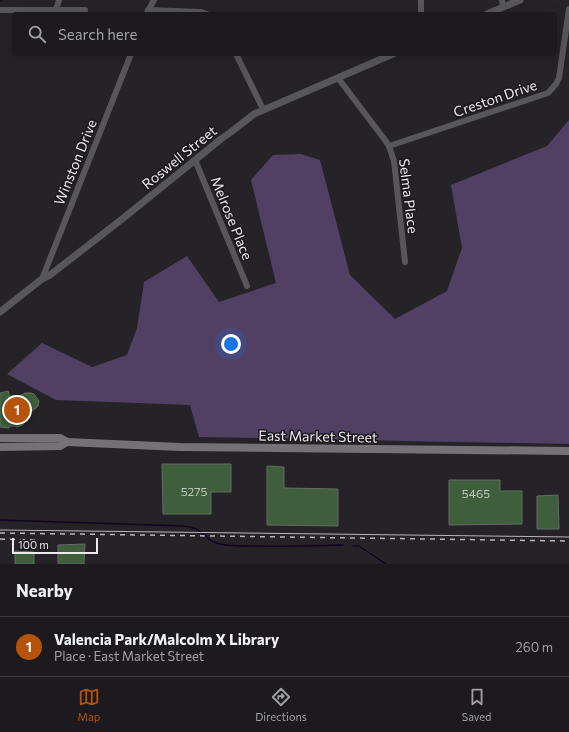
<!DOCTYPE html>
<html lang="en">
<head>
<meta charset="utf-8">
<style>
  :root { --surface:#1c1a1e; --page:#29272b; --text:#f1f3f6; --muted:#a0a1a4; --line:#3a383c; --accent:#b45309 }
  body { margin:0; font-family:Commissioner,sans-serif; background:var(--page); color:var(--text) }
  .scale { position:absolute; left:12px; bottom:10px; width:86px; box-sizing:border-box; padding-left:4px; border:2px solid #eceaed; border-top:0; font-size:11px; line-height:14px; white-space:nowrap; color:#eceaed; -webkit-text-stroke:3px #1b191e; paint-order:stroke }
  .you { position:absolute; left:231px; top:344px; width:14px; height:14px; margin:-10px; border:3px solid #fff; border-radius:50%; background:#1a73e8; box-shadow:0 0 0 6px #1a73e833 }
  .badge { display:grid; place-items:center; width:26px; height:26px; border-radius:50%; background:var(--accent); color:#fff; font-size:13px; font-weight:700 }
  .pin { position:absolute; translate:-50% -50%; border:2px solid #fff; box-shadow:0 1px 4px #0006 }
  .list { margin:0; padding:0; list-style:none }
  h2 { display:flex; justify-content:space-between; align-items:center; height:52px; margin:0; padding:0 16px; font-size:17px }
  h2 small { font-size:13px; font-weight:400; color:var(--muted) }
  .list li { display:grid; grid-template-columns:26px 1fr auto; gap:12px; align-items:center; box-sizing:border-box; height:60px; padding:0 16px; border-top:1px solid var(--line) }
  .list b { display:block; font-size:15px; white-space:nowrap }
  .list p { margin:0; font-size:13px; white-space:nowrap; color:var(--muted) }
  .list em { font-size:13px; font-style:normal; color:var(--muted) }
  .icon { flex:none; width:22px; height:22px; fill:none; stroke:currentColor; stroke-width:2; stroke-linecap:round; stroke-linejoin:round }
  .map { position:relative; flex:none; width:569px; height:564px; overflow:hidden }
  .search { position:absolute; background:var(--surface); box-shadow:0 4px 16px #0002; left:12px; right:12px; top:12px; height:44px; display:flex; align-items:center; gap:10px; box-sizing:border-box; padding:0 14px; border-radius:4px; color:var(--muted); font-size:15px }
  .sheet { height:112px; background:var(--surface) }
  nav { display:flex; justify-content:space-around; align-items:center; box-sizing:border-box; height:56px; border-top:1px solid var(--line); background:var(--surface); font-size:11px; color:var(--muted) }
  nav a { display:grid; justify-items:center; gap:2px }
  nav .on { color:var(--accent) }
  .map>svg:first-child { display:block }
  .green { fill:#514064 }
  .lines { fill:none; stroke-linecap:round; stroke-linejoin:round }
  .stream { stroke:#130322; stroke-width:1.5 }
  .building { fill:#3e5e3c; stroke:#676b66 }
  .minor { stroke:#575659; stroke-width:6 }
  .tertiary { stroke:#575659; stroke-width:7 }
  .secondary { stroke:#747277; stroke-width:8 }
  .tram { stroke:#b9b7bb; stroke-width:1 }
  .rail { stroke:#b9b7bb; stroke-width:1.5; stroke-dasharray:5 5; stroke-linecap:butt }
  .labels { text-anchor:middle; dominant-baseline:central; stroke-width:3; stroke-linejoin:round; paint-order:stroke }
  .number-label { font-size:12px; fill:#c0c7c1 }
  .street-label { font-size:14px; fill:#eceaed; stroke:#1b191e }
</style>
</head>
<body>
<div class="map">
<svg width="569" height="564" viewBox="0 0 569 564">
  <rect width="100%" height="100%" fill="#252328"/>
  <path class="green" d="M569 120V444L199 437 190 405 56 400 7 374 42 343 92 367 127 355 137 328 144 282 187 256 219 302 276 283 251 180 273 155 301 154 320 160 350 275 395 319 447 291 462 248 451 185 547 146Z"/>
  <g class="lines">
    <g class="stream">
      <path d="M1 1V0"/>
      <path d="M0 520 182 526C187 527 195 527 199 531 207 536 209 542 220 544 229 546 240 546 250 546 281 547 312 546 343 545"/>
      <path d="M353 546H359L386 564"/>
    </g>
  </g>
  <g class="building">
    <path d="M8 391 10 397 13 395 15 399 25 393H30L34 394 39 401 38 406 35 409H33V411H21L28 420 23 422V425L17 427 15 426H10L9 428 0 427V393Z"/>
    <path d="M162 464H231V492H211V514H163Z"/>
    <path d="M267 466 284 467V488L338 489V526L267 525Z"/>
    <path d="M449 480H500V491H522V524L449 525Z"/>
    <path d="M558 495 559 529H537V496Z"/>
    <path d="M85 544 84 564H58V545Z"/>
    <path d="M15 551 34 552V564H15Z"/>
  </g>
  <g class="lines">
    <g class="minor">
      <path d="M502 0 503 7"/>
      <path d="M0 10H85"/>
      <path d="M56 10 59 0"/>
      <path d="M148 10 201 12 207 14"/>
      <path d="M147 13 154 0"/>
      <path d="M421 14V0"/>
      <path d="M236 54 263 109"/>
      <path d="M338 78 385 140 389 146 394 161 405 262"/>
      <path d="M389 146 548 93 556 84 559 78 569 9"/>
      <path d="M195 160 247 286"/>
      <path d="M42 279 131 54"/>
    </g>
    <g class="tertiary">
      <path d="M487 14 520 0"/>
      <path d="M0 312 42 279 50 275 126 216 221 139 231 132 254 114 393 54"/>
    </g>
    <g class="secondary">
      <path d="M0 438H60L67 442 180 447 569 451"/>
      <path d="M0 447 60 446 67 442"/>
    </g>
    <path class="tram" d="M0 530 569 537"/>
    <g class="rail">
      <path d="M0 533 569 541"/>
      <path d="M0 539 38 540"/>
    </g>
  </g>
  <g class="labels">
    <g class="number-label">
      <text x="194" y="491">5275</text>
      <text x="476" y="493">5465</text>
    </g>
    <g class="street-label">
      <text transform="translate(495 98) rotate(-19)">Creston Drive</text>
      <text transform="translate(179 157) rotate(-39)">Roswell Street</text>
      <text transform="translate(75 162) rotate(-68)">Winston Drive</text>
      <text transform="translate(409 196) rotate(83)">Selma Place</text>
      <text transform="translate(232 218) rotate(68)">Melrose Place</text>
      <text transform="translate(318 436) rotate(1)">East Market Street</text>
    </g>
  </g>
</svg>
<div class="scale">100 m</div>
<div class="you"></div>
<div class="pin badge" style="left:17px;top:410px">1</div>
<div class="search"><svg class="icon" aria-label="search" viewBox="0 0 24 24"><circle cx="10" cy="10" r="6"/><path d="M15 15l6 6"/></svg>Search here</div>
</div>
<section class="sheet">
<h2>Nearby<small></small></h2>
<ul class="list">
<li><span class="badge">1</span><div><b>Valencia Park/Malcolm X Library</b><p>Place · East Market Street</p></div><em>260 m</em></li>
</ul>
</section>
<nav>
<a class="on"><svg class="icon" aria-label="map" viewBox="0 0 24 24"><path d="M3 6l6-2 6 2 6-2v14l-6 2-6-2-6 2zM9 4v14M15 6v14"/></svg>Map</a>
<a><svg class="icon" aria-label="directions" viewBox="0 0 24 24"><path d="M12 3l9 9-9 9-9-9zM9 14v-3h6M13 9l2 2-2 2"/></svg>Directions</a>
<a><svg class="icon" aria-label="saved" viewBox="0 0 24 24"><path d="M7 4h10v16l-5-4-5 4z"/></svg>Saved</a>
</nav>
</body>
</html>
